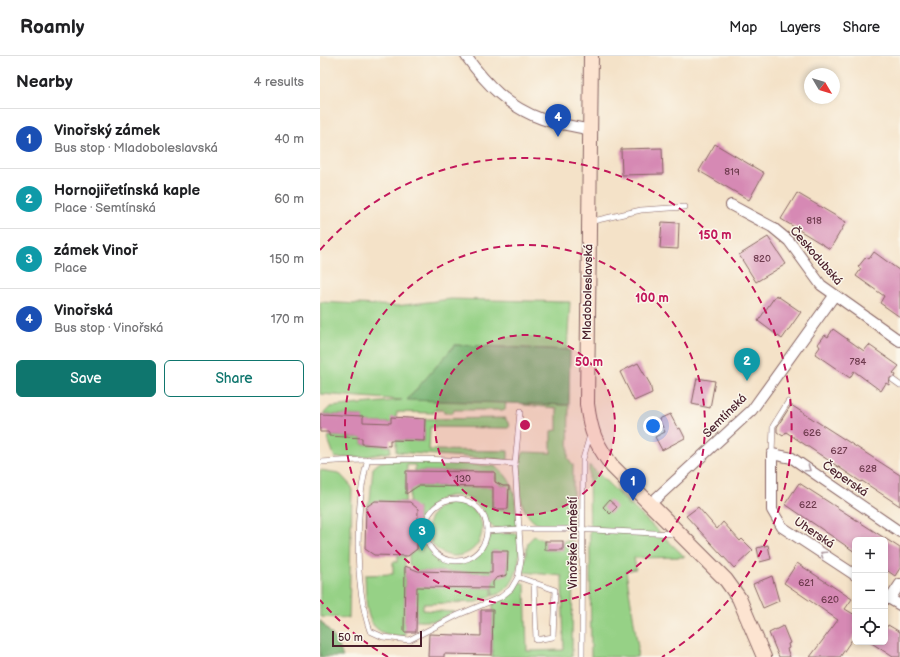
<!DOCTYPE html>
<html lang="en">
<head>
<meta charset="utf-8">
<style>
  :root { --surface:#fff; --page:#f6f6f6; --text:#202124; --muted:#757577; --line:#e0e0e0; --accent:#0f766e }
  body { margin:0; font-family:"Balsamiq Sans",sans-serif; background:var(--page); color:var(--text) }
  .controls { position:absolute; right:12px; bottom:12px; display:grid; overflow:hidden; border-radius:6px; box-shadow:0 2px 6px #0003 }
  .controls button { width:36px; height:36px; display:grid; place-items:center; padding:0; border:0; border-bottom:1px solid var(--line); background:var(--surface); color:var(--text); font:20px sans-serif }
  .compass { position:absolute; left:484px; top:12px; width:36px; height:36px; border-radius:50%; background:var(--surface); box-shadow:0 2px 6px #0003; rotate:128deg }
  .scale { position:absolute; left:12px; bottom:10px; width:90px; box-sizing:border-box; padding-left:4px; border:2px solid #4a1f2b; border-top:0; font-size:11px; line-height:14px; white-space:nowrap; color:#4a1f2b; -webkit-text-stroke:3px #fbf7ec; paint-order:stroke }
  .you { position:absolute; left:333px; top:370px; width:14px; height:14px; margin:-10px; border:3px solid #fff; border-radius:50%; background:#1a73e8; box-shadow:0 0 0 6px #1a73e833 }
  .badge { display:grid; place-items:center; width:26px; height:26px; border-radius:50%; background:var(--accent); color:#fff; font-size:13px; font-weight:700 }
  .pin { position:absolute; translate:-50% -33px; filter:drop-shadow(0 1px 2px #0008) }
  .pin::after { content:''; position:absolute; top:21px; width:14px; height:12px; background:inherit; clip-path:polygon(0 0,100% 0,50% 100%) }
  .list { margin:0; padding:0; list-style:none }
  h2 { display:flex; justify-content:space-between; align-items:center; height:52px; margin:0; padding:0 16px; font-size:17px }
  h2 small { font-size:13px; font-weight:400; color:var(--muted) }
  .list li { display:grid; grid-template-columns:26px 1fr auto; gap:12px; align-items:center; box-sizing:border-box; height:60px; padding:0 16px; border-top:1px solid var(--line) }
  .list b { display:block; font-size:15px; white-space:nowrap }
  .list p { margin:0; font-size:13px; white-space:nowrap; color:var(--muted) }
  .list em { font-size:13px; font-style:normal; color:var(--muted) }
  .actions { display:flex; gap:8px; padding:12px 16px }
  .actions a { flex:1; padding:9px 0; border:1px solid var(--accent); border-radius:6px; text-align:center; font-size:14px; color:var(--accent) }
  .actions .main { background:var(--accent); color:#fff }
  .icon { flex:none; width:22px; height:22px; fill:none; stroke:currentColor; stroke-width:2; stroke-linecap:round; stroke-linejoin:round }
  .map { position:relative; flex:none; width:580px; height:601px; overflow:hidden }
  header { display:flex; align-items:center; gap:24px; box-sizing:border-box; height:56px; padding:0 20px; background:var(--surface); border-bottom:1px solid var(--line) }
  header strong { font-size:19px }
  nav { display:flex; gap:22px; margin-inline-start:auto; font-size:14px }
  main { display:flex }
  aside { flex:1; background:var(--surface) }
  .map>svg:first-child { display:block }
  .green { fill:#96d186; stroke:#707858 }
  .forest { fill:#78b373; stroke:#61694f }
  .building { fill:#d689b4 }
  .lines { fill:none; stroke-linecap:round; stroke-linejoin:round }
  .service-casing { stroke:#866362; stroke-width:6 }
  .minor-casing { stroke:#866362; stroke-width:12 }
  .secondary-casing { stroke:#866362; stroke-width:16 }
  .service { stroke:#fff; stroke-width:5 }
  .minor { stroke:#fff; stroke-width:10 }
  .secondary { stroke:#fde4d1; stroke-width:14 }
  .oneway { stroke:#ae9aa0 }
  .ring { fill:none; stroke:#c2185b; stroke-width:2; stroke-dasharray:7 5 }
  .labels { text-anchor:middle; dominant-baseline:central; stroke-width:3; stroke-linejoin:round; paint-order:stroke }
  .number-label { font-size:10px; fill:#6d3a4d }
  .street-label { font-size:12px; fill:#4a1f2b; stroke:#fbf7ec }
  .centre { fill:#c2185b; stroke:#fbf7ec; stroke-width:2 }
  .ring-label { font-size:12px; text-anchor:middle; font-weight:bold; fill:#c2185b; stroke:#fbf7ec; stroke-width:3; stroke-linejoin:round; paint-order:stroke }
</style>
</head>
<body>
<header>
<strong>Roamly</strong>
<nav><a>Map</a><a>Layers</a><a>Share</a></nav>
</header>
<main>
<aside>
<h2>Nearby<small>4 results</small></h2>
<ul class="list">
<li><span class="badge" style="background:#1a4fb4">1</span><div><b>Vinořský zámek</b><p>Bus stop · Mladoboleslavská</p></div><em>40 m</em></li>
<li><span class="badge" style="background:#0f9aa8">2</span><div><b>Hornojiřetínská kaple</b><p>Place · Semtínská</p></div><em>60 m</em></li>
<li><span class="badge" style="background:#0f9aa8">3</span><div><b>zámek Vinoř</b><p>Place</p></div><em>150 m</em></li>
<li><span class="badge" style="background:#1a4fb4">4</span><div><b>Vinořská</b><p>Bus stop · Vinořská</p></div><em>170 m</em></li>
</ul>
<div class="actions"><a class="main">Save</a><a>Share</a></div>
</aside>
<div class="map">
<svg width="580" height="601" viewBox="0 0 580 601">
  <rect width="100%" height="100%" fill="#fbf7ec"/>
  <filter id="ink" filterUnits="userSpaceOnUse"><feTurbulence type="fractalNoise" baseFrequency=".025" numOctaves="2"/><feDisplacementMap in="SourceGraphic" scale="8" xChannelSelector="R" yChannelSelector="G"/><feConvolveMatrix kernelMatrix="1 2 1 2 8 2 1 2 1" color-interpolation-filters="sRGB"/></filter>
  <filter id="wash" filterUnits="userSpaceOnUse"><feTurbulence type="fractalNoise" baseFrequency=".012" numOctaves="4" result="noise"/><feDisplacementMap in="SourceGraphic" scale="16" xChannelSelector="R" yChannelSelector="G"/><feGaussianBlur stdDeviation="0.9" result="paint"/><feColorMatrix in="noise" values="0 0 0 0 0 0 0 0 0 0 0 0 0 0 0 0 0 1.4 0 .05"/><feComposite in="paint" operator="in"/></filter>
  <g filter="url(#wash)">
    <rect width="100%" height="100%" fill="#f4e2c8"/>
    <g class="green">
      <path d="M131 243 250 246 247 294 135 289 88 343 186 347 185 354H134L133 357H124L123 354H114V357L77 356 76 361 71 367 43 366V360L3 358 10 351 82 344 0 338V246L77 250Z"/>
      <path d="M203 347 249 349 248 402 253 409V468C243 468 225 473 216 467 210 464 204 454 202 447 200 438 197 402 204 396L231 397V375L237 374V352L204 349Z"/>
      <path d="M185 362 190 370 188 372 110 371 109 394 188 395V404L76 396V384L104 385 105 363Z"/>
      <path d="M9 380 42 382V388L70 390 71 396 43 401 15 402 8 383Z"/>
      <path d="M78 404 174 410C198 424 195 446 197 471 191 471 179 474 173 471 167 468 166 458 162 453 150 438 127 435 113 448 107 453 105 460 100 465L98 464V452H94V450L89 446 90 436 95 430 173 431V453H188V430C179 430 175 426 174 416L95 415V409H87L85 446 59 445 50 451H46L50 444 53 412 60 406Z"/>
      <path d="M269 409 365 501 314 502 316 513 306 515 318 591 317 601H271Z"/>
      <path d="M0 414 19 417 32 431 29 562 0 561Z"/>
      <circle cx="135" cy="473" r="27"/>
      <path d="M175 477 198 478C202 500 199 533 173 540V524L180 519H187L188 496 172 495V517L93 515 94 513 89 509V500L94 494H97L98 482 101 481C113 506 139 519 160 496 166 489 166 480 175 477Z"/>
      <path d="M214 480 225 485V494H243V485H253L252 601H172L173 547 189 540 200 526 205 528 207 595 244 594 242 520 203 516 208 486Z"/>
      <path d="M78 500H85V580C42 581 47 552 45 519L73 518V506H77Z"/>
      <path d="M93 530 172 532V540L157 546 103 548V554L134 556 116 565H96Z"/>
    </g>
    <g class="forest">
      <path d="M135 289 250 294 249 349 87 344Z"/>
      <path d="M0 564 17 585 23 601H0Z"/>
    </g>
    <g id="blocks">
      <g class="building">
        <path d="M395 88 444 117 429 144 379 115Z"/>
        <path d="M342 92 343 118 302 119 301 93Z"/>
        <path d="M477 137 526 166 510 193 461 163Z"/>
        <path d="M342 166 359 167 358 193 340 192Z"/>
        <path d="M448 181 466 208 436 226 419 199Z"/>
        <path d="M554 196 580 215V261L560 247 564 240 536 220 541 213 538 211 546 201 549 203Z"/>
        <path d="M456 239 481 256 462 283 438 265Z"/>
        <path d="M513 273 544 295 549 289 579 310 573 317 576 319 575 321 570 322 569 329 566 327 561 335 534 315 530 322 495 298 500 291 498 288 505 279 508 281Z"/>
        <path d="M318 307 330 328 332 337 314 345 300 316Z"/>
        <path d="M377 322 395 325 390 352 372 348Z"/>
        <path d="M471 349 580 419V450L542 425 541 426 466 376 463 380 457 376V371Z"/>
        <path d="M0 358 43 360V366L71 367V361L105 363 104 385 70 384V390L42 388V382L9 380V376H0Z"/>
        <path d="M350 358 358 373 360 372 365 382 342 394 335 381 345 376 339 363Z"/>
        <path d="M86 415 175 416V426L183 430H189L188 453H173V431L98 430 86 438Z"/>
        <path d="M479 427 580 492V512L575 520 565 513V484H535V496L465 448Z"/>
        <path d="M289 444 297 451 290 458 283 451Z"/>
        <path d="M55 445 90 446 98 453 97 493 88 500 54 499 45 493 46 451Z"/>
        <path d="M378 451 397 473 403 466 420 485 422 483 433 494 414 512 366 460Z"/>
        <rect x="225" y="485" width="18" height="9"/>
        <path d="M448 489 451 503 440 506 437 492Z"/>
        <path d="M172 495H188L187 519 176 522 173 526V532L97 531 96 576H84L85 510 98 515 172 517Z"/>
        <path d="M477 507 532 543 525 553 535 559V579L520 601H490L518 564 464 527Z"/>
        <path d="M452 520 459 545 443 552 433 528Z"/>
        <path d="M161 554H173L172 599 124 598V601H108L109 578 161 580Z"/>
        <path d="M568 569 580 576V601H573L550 586H565V574Z"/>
        <path d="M463 570 470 587 468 588 469 592 467 593 470 601H459L449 577Z"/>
      </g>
    </g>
  </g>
  <g filter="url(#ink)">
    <use href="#blocks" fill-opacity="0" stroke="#866362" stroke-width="1"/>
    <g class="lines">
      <defs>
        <g id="service">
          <path d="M269 166 321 154 365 151"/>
          <path d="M573 324 580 329"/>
          <path d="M452 398 453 370 468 346"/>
          <path d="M48 403C35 449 34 529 50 575L63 581 89 584 138 559 181 541 191 533 198 521 201 504 199 473H252L355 478"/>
          <path d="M0 406C65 402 130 402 195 408L199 473 167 475"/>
          <path d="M195 408 200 356"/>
          <circle cx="136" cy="474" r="31"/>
          <path d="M198 521 235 534 233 581 216 584 214 526"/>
          <path d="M262 601 263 403 270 379"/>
        </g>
        <g id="minor">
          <path d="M146 0C166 28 188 51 222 63 237 68 254 70 270 74"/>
          <path d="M411 149 452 171 469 185 501 229 580 285"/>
          <path d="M330 448 432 354 514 240"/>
          <path d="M535 519 462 471 452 454V398L472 402 580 476"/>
          <path d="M565 540 580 549"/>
          <path d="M570 543 580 528"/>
        </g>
        <path id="secondary" d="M271 0 267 348C271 378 275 386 292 410L406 524 419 542 444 601"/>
      </defs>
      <use href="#service" class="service-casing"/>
      <use href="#minor" class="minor-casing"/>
      <use href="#secondary" class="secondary-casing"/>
      <use href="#service" class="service"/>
      <use href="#minor" class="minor"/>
      <use href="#secondary" class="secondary"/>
    </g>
    <defs><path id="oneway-chevron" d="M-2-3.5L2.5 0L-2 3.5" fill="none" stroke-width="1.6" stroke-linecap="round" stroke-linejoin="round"/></defs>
    <g class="oneway">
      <use href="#oneway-chevron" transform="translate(488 413) rotate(35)"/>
      <use href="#oneway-chevron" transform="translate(503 498) rotate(-146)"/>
    </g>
  </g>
  <circle cx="205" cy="369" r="90" fill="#c2185b" fill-opacity=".12"/>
  <g class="ring">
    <circle cx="205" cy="369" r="90"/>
    <circle cx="205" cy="369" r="180"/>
    <path d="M68 601A269 269 0 0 1 0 544M0 194A269 269 0 1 1 342 601"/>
  </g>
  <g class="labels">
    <g class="number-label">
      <text x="412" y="116">819</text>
      <text x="494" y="165">818</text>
      <text x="442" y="203">820</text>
      <text x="538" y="306">784</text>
      <text x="492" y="377">626</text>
      <text x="519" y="395">627</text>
      <text x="548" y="413">628</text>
      <text x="143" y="423">130</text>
      <text x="488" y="449">622</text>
      <text x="486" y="527">621</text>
      <text x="510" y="544">620</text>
    </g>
    <g class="street-label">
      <text transform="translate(496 200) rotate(49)">Českodubská</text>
      <text transform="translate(268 236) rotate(-89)">Mladoboleslavská</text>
      <text transform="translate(405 360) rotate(-45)">Semtínská</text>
      <text transform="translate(525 423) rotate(35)">Čeperská</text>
      <text transform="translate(494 477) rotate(34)">Uherská</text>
      <text transform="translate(253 487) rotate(-90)">Vinořské náměstí</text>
    </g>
  </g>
  <circle cx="205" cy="369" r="6" class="centre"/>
  <g class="ring-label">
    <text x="395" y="183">150 m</text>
    <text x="332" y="246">100 m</text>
    <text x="269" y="310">50 m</text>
  </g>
</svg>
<div class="controls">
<button>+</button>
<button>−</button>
<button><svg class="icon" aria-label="locate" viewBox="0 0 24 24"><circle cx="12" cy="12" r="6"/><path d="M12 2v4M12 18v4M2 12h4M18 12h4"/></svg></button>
</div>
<svg class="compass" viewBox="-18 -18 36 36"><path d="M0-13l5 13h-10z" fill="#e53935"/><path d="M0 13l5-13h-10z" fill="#757577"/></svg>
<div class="scale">50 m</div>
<div class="you"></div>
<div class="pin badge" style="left:313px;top:445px;background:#1a4fb4">1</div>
<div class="pin badge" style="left:427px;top:325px;background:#0f9aa8">2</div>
<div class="pin badge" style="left:102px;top:495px;background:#0f9aa8">3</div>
<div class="pin badge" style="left:238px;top:81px;background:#1a4fb4">4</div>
</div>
</main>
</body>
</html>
